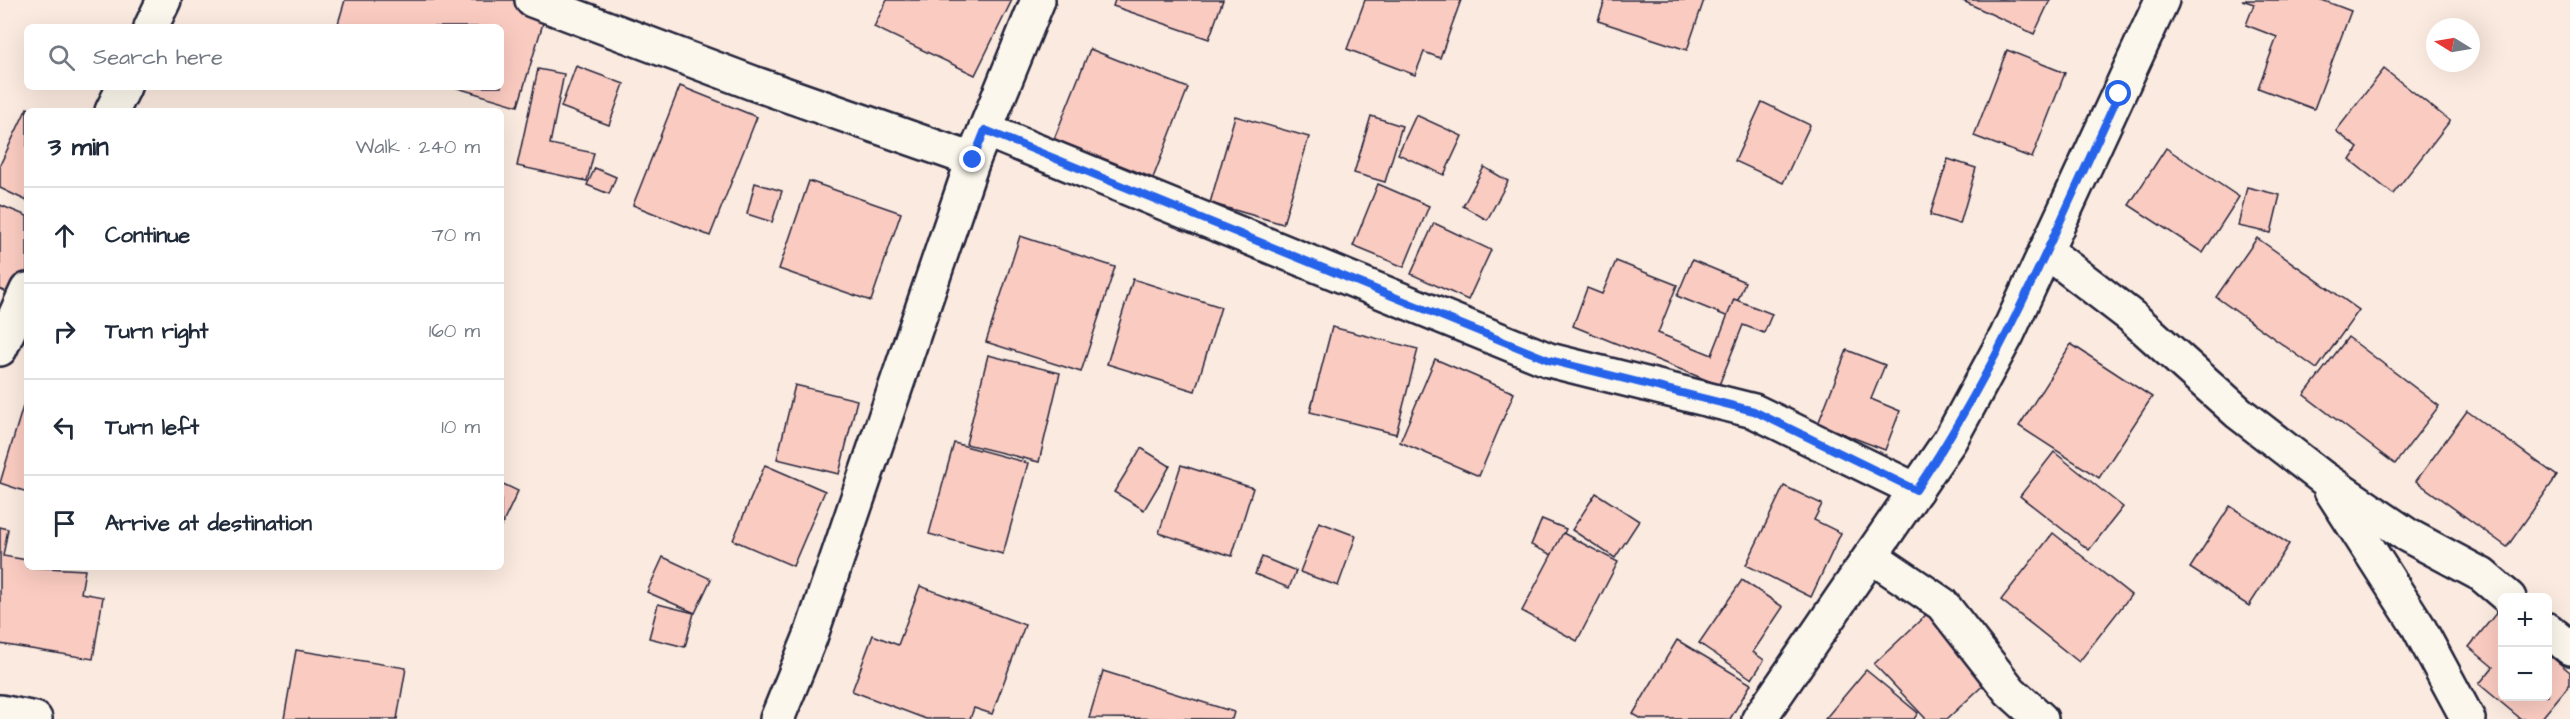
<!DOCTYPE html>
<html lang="en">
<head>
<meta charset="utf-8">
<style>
  :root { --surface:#fff; --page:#f2f2f3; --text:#1f2937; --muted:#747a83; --line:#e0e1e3 }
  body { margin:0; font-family:"Architects Daughter",sans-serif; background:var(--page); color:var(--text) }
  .controls { position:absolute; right:18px; bottom:18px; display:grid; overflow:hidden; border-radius:9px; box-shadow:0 6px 24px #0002 }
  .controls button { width:54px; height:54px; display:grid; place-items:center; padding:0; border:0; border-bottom:2px solid var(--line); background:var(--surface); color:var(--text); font:30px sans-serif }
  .compass { position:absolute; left:2426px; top:18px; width:54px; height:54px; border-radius:50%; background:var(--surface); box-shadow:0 6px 24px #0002; rotate:281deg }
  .stop { position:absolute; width:18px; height:18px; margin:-14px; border:4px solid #2563eb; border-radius:50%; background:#fff }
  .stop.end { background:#2563eb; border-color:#fff; box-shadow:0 2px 6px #0008 }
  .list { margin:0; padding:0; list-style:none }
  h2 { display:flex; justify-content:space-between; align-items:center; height:78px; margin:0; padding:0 24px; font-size:26px }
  h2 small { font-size:20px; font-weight:400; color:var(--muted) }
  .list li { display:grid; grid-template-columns:39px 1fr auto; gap:18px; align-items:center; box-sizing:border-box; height:96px; padding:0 24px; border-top:2px solid var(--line) }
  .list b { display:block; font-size:22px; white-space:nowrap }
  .list em { font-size:20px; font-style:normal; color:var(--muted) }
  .icon { flex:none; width:33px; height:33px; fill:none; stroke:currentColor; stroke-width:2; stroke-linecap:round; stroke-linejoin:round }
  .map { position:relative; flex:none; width:2570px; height:719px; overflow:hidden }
  .search { position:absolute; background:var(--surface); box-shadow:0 6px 24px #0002; left:24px; top:24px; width:480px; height:66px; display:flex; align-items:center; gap:15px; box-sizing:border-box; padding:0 21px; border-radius:9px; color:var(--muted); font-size:22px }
  .panel { position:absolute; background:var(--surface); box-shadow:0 6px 24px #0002; left:24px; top:108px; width:480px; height:462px; border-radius:9px }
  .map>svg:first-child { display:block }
  .building { fill:#facbc1; stroke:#22223b; stroke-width:1.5 }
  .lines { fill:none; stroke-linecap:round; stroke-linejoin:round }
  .minor-casing { stroke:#22223b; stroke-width:38 }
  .minor { stroke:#fbf7ec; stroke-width:33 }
  .route { stroke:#2563eb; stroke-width:8 }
</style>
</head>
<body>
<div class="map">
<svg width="2570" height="719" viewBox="0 0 2570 719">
  <rect width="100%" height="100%" fill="#fbeadf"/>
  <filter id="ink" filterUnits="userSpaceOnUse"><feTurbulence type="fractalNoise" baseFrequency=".0167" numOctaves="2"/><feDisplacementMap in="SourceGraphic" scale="12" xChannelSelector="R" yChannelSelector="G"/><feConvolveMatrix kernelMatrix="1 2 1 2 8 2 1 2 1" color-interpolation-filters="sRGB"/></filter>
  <g filter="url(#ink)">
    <g class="building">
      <path d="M345 0H514L547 10 518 106 454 87H501V27H337Z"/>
      <path d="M887 0H1012L975 75 874 27Z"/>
      <path d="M1115 0H1223L1209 39 1113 6Z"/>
      <path d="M1365 0H1461L1440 58 1424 52 1415 75 1347 49Z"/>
      <path d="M1605 0H1704L1687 50 1598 21Z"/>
      <path d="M1961 0H2050L2034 34Z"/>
      <path d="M2242 0H2322L2351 11 2314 109 2258 88 2277 37 2246 25 2254 4Z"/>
      <path d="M1090 49 1188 88 1153 178 1054 139Z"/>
      <path d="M2007 50 2065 73 2032 158 1974 136Z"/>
      <path d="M576 66 624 84 609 125 561 107Z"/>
      <path d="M538 69 564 74 550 144 594 153 587 181 517 166Z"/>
      <path d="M2384 69 2450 121 2393 194 2350 160 2358 148 2336 131Z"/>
      <path d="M680 86 757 117 710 236 633 205Z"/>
      <path d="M1762 102 1810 125 1783 183 1735 161Z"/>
      <path d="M27 108 34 111H27V201L0 188V165Z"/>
      <path d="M1416 115 1462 136 1444 175 1398 154Z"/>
      <path d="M1235 116 1309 137 1283 224 1210 203Z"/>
      <path d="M1371 116 1402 126 1385 182 1354 173Z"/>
      <path d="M2166 148 2239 197 2203 253 2129 205Z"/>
      <path d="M1948 159 1976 168 1960 224 1930 215Z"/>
      <path d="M1484 167 1508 181 1487 220 1463 206Z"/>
      <path d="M595 168 616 177 609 194 587 185Z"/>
      <path d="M809 181 901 213 871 301 779 269Z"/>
      <path d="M755 183 782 191 772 222 747 214Z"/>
      <path d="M1378 184 1429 206 1404 267 1353 246Z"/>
      <path d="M2247 187 2280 195 2271 233 2238 226Z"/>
      <path d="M0 205 27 216V282L13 295 0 289Z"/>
      <path d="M1434 223 1491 250 1468 300 1411 274Z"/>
      <path d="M1020 236 1115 267 1081 372 986 342Z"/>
      <path d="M2257 238 2359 310 2317 369 2216 297Z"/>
      <path d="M1692 260 1745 282 1731 318 1677 296Z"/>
      <path d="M1616 261 1677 285 1658 333 1712 355 1734 299 1772 314 1764 333 1743 325 1719 385 1573 326 1587 288 1602 294Z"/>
      <path d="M1133 279 1221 307 1195 391 1107 364Z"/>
      <path d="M1332 327 1418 349 1396 434 1310 412Z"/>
      <path d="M2348 337 2439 406 2395 464 2304 395Z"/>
      <path d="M2071 344 2152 397 2099 478 2019 426Z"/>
      <path d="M1847 350 1885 365 1871 399 1900 411 1885 450 1818 424Z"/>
      <path d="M988 355 1060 373 1039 462 966 444Z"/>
      <path d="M1435 359 1514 393 1479 476 1400 442Z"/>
      <path d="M795 385 857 400 839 474 777 459Z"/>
      <path d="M27 393V492L0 483Z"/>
      <path d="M2467 411 2557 476 2507 547 2416 481Z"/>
      <path d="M954 443 1028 463 1003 554 929 534Z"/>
      <path d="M1141 448 1170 466 1144 510 1114 492Z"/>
      <path d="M2054 452 2123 507 2089 550 2020 496Z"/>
      <path d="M765 465 825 491 793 566 733 540Z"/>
      <path d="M1181 465 1253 488 1232 556 1159 533Z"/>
      <path d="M501 483 518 491 501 527Z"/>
      <path d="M1784 486 1822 504 1814 520 1841 533 1811 597 1746 565Z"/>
      <path d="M1596 493 1639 521 1615 558 1572 530Z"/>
      <path d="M2230 506 2289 544 2249 606 2190 568Z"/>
      <path d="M1542 519 1566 529 1554 556 1531 545Z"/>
      <path d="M1319 522 1356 536 1338 586 1300 572Z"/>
      <path d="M0 527 8 529 3 556 27 560V567L85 570 81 593 103 597 93 659 0 644Z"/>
      <path d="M1563 533 1618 562 1577 641 1522 611Z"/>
      <path d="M2053 533 2131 595 2079 662 2001 600Z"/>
      <path d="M663 557 711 579 695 613 647 592Z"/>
      <path d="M1262 557 1296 571 1289 588 1255 574Z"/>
      <path d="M1742 580 1783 607 1753 652 1764 660 1752 679 1699 643Z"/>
      <path d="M920 586 1025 625 992 714 974 708 970 719H926L852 691 873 635 898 645Z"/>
      <path d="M658 604 694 613 685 647 649 638Z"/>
      <path d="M1929 612 1991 678 1947 719H1926L1874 664Z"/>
      <path d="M2497 612 2502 617V696H2548V654L2570 672V684L2541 719H2521L2479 684 2493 667 2469 647Z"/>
      <path d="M1677 640 1751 684 1730 719H1642L1633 714Z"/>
      <path d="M296 650 406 668 397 719H284Z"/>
      <path d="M1866 670 1918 713 1914 719H1825Z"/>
      <path d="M1103 671 1234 712 1232 719 1089 718Z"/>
    </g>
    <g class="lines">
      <defs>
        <g id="minor">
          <path d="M532 0 753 83 973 160"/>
          <path d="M151 27 164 0"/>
          <path d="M112 111 124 87"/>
          <path d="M985 130 1549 360 1754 411 1916 490"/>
          <path d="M2046 251 2132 317 2239 413 2323 478 2407 535 2482 575 2509 598"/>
          <path d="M0 349 27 290"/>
          <path d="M2331 490 2418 626 2468 719"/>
          <path d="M1871 556 1942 604 2010 691 2041 719"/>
          <path d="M2548 630 2570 648"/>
          <path d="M0 712 35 719"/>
          <path d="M777 719 810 638 973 160 1038 0"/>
          <path d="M1759 719 1950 440 2007 335 2162 0"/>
        </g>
      </defs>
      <use href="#minor" class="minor-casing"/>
      <use href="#minor" class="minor"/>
    </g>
  </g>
  <g class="lines" filter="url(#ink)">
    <path class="route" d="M973 160 985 130 1549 360 1754 411 1916 490C1999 367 2056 229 2119 94"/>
  </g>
</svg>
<div class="controls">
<button>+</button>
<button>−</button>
</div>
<svg class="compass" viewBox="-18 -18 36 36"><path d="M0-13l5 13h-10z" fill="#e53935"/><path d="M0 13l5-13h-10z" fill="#747a83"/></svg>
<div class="stop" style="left:2119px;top:94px"></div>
<div class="stop end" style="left:973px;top:160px"></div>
<div class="search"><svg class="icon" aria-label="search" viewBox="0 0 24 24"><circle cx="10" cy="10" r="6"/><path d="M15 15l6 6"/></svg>Search here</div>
<section class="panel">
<h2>3 min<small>Walk · 240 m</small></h2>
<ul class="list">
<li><svg class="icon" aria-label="ahead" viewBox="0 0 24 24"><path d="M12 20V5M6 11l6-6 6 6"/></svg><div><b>Continue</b></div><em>70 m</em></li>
<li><svg class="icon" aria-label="right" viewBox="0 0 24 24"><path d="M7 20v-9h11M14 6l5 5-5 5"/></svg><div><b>Turn right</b></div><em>160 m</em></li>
<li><svg class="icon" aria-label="left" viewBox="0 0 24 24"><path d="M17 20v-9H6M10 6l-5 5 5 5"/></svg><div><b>Turn left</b></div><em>10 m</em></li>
<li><svg class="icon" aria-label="arrive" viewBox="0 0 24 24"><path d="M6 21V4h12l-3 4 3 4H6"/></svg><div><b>Arrive at destination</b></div></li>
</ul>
</section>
</div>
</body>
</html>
